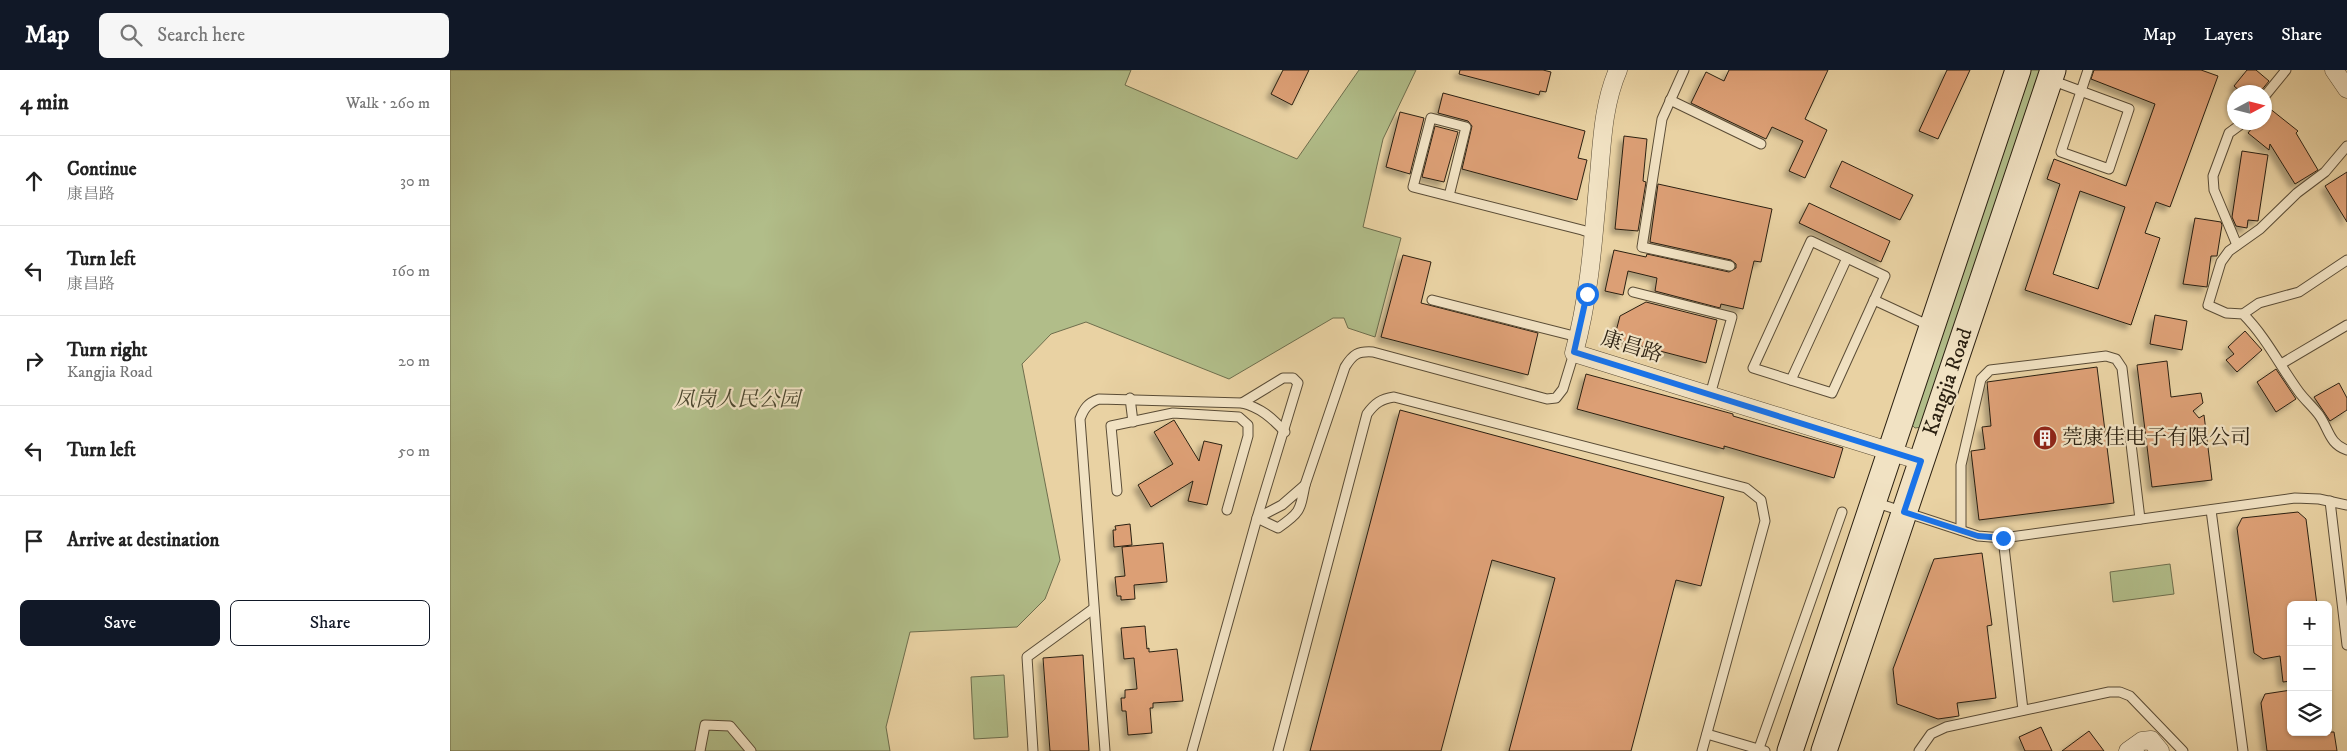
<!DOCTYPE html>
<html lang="en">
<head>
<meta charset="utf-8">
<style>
  :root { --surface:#fff; --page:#f6f6f6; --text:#222; --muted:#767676; --line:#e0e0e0; --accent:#111827 }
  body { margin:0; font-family:"IM FELL DW Pica","Noto Serif SC",serif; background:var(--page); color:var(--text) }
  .controls { position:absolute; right:15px; bottom:15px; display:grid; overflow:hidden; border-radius:8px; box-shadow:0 1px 4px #0004 }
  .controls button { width:45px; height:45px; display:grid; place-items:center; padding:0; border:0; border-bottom:1px solid var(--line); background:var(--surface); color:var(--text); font:25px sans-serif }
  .compass { position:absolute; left:1777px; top:15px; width:45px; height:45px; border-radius:50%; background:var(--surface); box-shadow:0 1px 4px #0004; rotate:83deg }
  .stop { position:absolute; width:15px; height:15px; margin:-11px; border:4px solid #1a73e8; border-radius:50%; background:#fff }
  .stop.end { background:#1a73e8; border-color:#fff; box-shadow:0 1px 5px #0008 }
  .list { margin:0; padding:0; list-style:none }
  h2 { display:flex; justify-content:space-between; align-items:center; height:65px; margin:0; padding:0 20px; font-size:21px }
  h2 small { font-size:16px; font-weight:400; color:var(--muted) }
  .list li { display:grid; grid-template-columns:32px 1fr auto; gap:15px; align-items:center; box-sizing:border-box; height:90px; padding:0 20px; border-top:1px solid var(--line) }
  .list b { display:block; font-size:19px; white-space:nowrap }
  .list p { margin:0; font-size:16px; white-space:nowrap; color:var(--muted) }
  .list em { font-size:16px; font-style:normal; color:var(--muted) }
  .actions { display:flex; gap:10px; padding:15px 20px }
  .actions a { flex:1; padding:11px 0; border:1px solid var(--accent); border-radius:8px; text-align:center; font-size:18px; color:var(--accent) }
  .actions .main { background:var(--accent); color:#fff }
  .icon { flex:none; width:28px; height:28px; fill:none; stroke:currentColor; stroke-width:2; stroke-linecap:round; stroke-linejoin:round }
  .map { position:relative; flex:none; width:1897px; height:681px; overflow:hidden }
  header { display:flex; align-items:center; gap:30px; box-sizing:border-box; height:70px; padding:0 25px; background:var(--accent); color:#fff }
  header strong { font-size:24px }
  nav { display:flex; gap:28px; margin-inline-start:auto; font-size:18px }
  .search { width:350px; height:45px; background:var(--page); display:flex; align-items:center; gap:12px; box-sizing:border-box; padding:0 18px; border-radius:8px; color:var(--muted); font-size:19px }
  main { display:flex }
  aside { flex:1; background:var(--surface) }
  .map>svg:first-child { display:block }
  .green { fill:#b1bd89; stroke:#6e6e4d }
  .building { fill:#dc9f75; stroke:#2b2011; fill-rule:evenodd; filter:url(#shadow) }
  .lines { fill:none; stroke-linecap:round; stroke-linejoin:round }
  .lane-casing { stroke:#5a4c36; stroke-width:11 }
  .street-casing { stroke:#5a4c36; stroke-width:19 }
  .secondary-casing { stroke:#2b2011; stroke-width:27 }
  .lane { stroke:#f1e2c3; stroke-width:9 }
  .street { stroke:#f1e2c3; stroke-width:18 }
  .secondary { stroke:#f1e2c3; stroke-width:25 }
  .route { stroke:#1a73e8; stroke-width:6 }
  .labels { text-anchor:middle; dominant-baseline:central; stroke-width:4.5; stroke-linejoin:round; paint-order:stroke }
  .street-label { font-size:21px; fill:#2b2011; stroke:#f1e2c3 }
  .park-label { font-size:21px; font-style:italic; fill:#4c472f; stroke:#f1e2c3 }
  .poi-label { font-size:21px; fill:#2b2011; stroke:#f1e2c3; text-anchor:start }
</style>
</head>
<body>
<header>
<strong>Map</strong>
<div class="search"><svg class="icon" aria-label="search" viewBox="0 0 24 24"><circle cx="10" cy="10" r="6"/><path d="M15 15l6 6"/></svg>Search here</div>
<nav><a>Map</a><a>Layers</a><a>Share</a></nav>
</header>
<main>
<aside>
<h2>4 min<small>Walk · 260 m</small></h2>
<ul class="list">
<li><svg class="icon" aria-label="ahead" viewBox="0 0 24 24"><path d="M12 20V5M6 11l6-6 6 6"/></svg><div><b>Continue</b><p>康昌路</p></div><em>30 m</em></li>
<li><svg class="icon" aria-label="left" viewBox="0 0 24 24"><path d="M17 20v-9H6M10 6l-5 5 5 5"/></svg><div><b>Turn left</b><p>康昌路</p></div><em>160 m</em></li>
<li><svg class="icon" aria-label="right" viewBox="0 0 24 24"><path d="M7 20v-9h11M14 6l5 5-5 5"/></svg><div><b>Turn right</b><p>Kangjia Road</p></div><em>20 m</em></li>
<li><svg class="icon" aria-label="left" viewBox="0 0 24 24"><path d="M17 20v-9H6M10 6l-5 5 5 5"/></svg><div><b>Turn left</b></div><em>50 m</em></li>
<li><svg class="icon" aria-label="arrive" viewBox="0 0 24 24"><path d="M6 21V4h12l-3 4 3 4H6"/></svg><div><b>Arrive at destination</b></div></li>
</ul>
<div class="actions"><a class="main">Save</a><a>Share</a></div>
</aside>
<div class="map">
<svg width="1897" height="681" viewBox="0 0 1897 681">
  <defs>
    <filter id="shadow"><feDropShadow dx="-4.5" dy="4.5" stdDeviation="2.5" flood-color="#0004"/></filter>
  </defs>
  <rect width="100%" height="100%" fill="#e9d2a3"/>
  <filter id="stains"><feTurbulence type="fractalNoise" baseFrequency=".004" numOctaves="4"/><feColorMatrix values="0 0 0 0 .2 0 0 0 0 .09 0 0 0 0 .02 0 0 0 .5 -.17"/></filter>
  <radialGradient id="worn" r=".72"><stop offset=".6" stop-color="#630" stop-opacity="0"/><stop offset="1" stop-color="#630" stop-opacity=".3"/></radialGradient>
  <g class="green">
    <path d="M0 0H681L675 15 847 89 909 0H966L933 69 913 157 951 168 925 267 898 258 894 248H883L779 309 636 252 601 264 572 294 610 490 595 529 567 557 460 562 436 657 440 681H0Z"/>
    <path d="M1577 0H1595L1472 357 1465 358 1461 354Z"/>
    <path d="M1720 494 1724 524 1663 532 1660 502Z"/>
    <path d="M554 605 558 667 524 669 521 607Z"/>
  </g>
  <g class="building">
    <path d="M833 0H859L842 35 821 24Z"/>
    <path d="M1010 0H1093L1101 2 1096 22 1090 21 1089 25 1009 4Z"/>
    <path d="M1279 0H1378L1355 49 1377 60 1355 108 1339 101 1353 71 1322 57 1316 69 1241 33 1256 2 1274 11Z"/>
    <path d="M1497 0H1520L1488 69 1469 61Z"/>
    <path d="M1644 0H1751L1768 6 1720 137 1706 132 1695 163 1710 168 1681 255 1575 220 1610 114 1597 109 1604 89 1676 116 1705 34 1641 9ZM1630 121 1675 137 1648 219 1603 204Z"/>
    <path d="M1797 0H1806L1819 11 1810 22H1791L1784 16Z"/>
    <path d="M993 23 1135 61 1128 88 1137 90 1127 130 1012 99 1022 56 1018 51 988 43Z"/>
    <path d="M1814 34 1848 61 1846 63 1868 100 1845 114 1820 74 1819 80 1798 63 1807 52H1814Z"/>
    <path d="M950 42 974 48 960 104 936 97Z"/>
    <path d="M985 56 1008 62 994 112 972 107Z"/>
    <path d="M1174 66 1197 69 1193 111 1196 112 1188 161 1165 159Z"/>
    <path d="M1792 81 1818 85 1808 151 1798 150 1797 158 1786 156 1782 147Z"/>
    <path d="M1392 91 1463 125 1450 150 1380 117Z"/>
    <path d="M1897 102V152L1875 116Z"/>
    <path d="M1208 114 1322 139 1311 192 1304 191 1293 239 1271 234 1270 238 1205 221 1207 208 1178 201 1173 225 1155 221 1164 180 1196 187 1197 184 1279 202 1286 198V194L1281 190 1200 172Z"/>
    <path d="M1359 133 1440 171 1431 192 1349 153Z"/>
    <path d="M1745 148 1771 152 1772 155 1767 186H1761L1757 217 1733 214Z"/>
    <path d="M953 185 981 192 971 233 1088 263 1078 305 931 267Z"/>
    <path d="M1196 232 1267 250 1256 293 1164 269 1170 246Z"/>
    <path d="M1705 245 1737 251 1732 280 1700 274Z"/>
    <path d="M1795 261 1812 280 1787 302 1776 290 1784 284 1778 277Z"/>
    <path d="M1717 291 1721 327 1751 323 1753 333 1743 341 1749 348 1754 345 1762 410 1702 417 1687 295Z"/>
    <path d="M1647 297 1664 433 1529 450 1521 381 1535 379 1532 357 1541 356 1537 312Z"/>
    <path d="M1826 299 1846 329 1826 342 1807 312Z"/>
    <path d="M1136 304 1283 344V346L1393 378 1384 408 1274 376V379L1127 339Z"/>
    <path d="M1889 313 1897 328V340L1880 351 1864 327Z"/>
    <path d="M950 340 1274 427 1251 516 1226 510 1181 681H1059L1105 508 1042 490 991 681H860Z"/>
    <path d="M724 350 749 391 754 371 772 375 757 435 738 431 743 411 701 437 688 415 723 394 704 362Z"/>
    <path d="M1848 442 1856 449 1867 535H1841V611L1833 612 1830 586 1813 589 1804 583 1787 458 1792 448Z"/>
    <path d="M680 454 682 475 664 477 663 460H666L665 456Z"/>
    <path d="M713 473 717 512 684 515 685 529 671 530V526H667L665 507 675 506 672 477Z"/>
    <path d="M1532 483 1542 555 1537 556 1546 628 1507 633 1509 646 1488 649 1447 634 1443 599 1484 489Z"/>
    <path d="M695 556 697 579 699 578V582L727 579 733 631 703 633V638H700L702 663 678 665 676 641H672L671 628H675V620L687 619 684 588 674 589 671 558Z"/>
    <path d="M633 585 639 681H600L593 588Z"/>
    <path d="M1841 620V662H1884L1887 681H1817L1811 633 1815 624Z"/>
    <path d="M1591 657 1602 681H1575L1569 667Z"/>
    <path d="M1639 661 1654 681H1612Z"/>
  </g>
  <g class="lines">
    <defs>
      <g id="lane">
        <path d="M1234 0 1212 49 1192 177 1280 196"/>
        <path d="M1601 10 1679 39 1659 99 1611 82 1638 0"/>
        <path d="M1814 27 1836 0"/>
        <path d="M1220 30 1311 74"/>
        <path d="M1897 76 1875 102 1847 123 1810 159 1779 181 1771 192 1758 235 1776 243 1793 244C1816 267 1830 296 1849 322 1855 330 1863 337 1869 345 1879 359 1879 374 1897 380"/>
        <path d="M999 126 1016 57 981 48 963 117 1132 160 1144 164"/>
        <path d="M1361 171 1435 206 1382 323 1303 298Z"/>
        <path d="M1787 175 1764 120 1763 106 1779 63 1794 52"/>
        <path d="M1183 222 1282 247 1260 325"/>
        <path d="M982 230 1128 267"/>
        <path d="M1424 230 1480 256"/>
        <path d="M1793 244 1809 233 1849 222 1897 190"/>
        <path d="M1831 294 1897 255"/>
        <path d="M1341 310 1397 188"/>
        <path d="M680 328 683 352"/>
        <path d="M855 415 895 297C903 284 908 281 923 282L1097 329 1106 328 1113 319 1124 283"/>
        <path d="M855 415C850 441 850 443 828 458L807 448 832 435Z"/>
        <path d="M667 421 661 356 723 343 789 347 798 355V366L777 440"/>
        <path d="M1880 431 1897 575"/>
        <path d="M1424 432 1528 466 1553 468 1845 428 1869 429 1897 435"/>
        <path d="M1761 440 1793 681"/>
        <path d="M1511 460V395L1531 309 1540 300 1656 286 1666 289 1672 298 1690 449"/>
        <path d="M1553 468 1573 640"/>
        <path d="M1257 664 1315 681"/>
        <path d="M250 681 255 655 280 656 301 681"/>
        <path d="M583 681 577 587 643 539"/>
        <path d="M655 681 630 349C634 338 638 333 649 329L792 333C811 338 821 347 835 362"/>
        <path d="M742 681 807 448 848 313 843 308H833L792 333"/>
        <path d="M828 681 917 344C925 333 931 329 944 327L1296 418 1311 430 1315 451 1252 681"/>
        <path d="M1308 681 1392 442"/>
        <path d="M1469 681 1481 664 1496 657 1659 622H1670L1680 626 1733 681"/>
      </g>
      <g id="street">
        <path d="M1168 0C1152 37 1152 77 1148 116 1143 173 1139 228 1124 283L1471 391"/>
        <path d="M1884 0 1897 19"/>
        <path d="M1678 681 1692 671 1701 670 1710 681"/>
      </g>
      <g id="secondary">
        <path d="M1340 681 1568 0"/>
        <path d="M1374 681 1603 0"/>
      </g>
    </defs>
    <use href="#lane" class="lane-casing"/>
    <use href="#street" class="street-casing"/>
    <use href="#secondary" class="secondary-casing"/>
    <use href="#lane" class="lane"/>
    <use href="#street" class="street"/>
    <use href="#secondary" class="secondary"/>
  </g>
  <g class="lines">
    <path class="route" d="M1137 224 1124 282 1471 391 1454 442 1528 466 1553 468"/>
  </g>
  <defs>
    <symbol id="building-disc" viewBox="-11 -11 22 22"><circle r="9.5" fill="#8f2418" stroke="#f1e2c3"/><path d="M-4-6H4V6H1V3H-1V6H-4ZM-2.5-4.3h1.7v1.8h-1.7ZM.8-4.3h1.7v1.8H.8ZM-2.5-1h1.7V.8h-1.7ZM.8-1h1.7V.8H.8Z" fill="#fff"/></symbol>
  </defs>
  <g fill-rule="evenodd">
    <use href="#building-disc" x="1581" y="354" width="28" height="28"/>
  </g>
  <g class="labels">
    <g class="street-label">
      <text transform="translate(1182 277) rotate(17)">康昌路</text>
      <text transform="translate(1498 312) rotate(-71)">Kangjia Road</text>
    </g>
    <g class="park-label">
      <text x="287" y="330">凤岗人民公园</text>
    </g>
    <g class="poi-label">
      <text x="1612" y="368">莞康佳电子有限公司</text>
    </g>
  </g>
  <rect width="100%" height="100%" filter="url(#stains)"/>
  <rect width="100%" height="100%" fill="url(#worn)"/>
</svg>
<div class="controls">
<button>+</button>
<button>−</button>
<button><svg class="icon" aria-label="layers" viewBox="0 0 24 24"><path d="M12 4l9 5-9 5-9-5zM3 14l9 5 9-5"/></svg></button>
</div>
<svg class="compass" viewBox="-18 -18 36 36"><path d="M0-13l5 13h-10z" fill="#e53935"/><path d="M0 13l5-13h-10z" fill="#767676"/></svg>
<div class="stop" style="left:1137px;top:224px"></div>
<div class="stop end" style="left:1553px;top:468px"></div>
</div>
</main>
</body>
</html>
